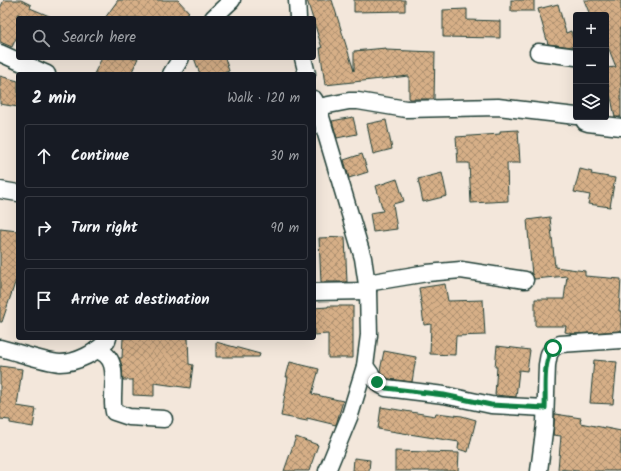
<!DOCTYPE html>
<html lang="en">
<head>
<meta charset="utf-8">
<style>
  :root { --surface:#171b24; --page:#20242c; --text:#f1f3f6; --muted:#9ea1a6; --line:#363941 }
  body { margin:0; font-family:Kalam,sans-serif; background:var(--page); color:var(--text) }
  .controls { position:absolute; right:12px; top:12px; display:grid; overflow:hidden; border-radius:4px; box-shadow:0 4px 16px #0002 }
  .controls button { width:36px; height:36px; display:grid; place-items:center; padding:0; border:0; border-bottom:1px solid var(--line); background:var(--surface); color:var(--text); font:20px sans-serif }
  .stop { position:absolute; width:12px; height:12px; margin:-9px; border:3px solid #0b8043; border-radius:50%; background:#fff }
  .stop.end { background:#0b8043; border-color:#fff; box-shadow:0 1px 4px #0008 }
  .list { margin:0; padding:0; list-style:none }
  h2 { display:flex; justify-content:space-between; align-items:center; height:52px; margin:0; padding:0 16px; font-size:17px }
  h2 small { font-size:13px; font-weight:400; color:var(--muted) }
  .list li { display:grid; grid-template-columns:26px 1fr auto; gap:12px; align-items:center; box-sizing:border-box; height:64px; margin:0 8px 8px; padding:0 8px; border:1px solid var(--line); border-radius:4px }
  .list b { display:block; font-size:15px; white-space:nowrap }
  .list em { font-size:13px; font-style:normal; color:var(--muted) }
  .icon { flex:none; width:22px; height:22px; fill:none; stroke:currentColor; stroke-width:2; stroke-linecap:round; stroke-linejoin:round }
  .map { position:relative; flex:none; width:621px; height:471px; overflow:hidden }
  .search { position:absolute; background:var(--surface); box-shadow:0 4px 16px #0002; left:16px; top:16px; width:300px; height:44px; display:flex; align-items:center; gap:10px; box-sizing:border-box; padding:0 14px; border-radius:4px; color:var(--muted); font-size:15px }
  .panel { position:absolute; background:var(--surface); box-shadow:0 4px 16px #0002; left:16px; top:72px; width:300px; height:268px; border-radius:4px }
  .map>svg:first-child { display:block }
  .building { fill:url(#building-cross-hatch); stroke:#1f3d34 }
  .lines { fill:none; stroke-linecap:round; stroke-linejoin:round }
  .minor-casing { stroke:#1f3d34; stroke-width:19 }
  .minor { stroke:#fff; stroke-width:16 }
  .route { stroke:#0b8043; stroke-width:5 }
</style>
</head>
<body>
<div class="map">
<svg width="621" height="471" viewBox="0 0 621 471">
  <defs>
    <pattern id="building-cross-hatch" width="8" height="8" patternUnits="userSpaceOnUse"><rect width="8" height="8" fill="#d6af87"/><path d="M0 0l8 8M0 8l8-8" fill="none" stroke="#ad906f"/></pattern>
  </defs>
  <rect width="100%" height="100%" fill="#f3e7db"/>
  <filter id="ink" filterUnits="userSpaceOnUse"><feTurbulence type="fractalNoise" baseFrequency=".025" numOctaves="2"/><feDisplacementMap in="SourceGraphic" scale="8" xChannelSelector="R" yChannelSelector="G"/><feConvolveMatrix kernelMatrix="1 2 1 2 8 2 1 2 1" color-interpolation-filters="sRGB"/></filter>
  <g filter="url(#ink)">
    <g class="building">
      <path d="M4 0H21L31 5 30 8 54 18H25L18 14V34L12 47 0 42V8Z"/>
      <path d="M118 0H178L189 12 182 18H105Z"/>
      <path d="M307 0H332L354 71V51L386 48V50L435 52 434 99H409V76L325 85 320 48H322Z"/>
      <path d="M354 0H405V11L354 12Z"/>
      <rect x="511" y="0" width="23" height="11"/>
      <path d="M584 0H621V117H615L607 79H606V68L616 67 606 42V15H590Z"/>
      <path d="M558 4 566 33 571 31 575 46 572 47 548 44 538 9Z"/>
      <path d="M467 9V20L500 21V38L443 37V10Z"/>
      <path d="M102 58H138L131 74H94Z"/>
      <path d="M194 58H225L229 71 220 74H200Z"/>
      <path d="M0 76 18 81V107L0 104Z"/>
      <path d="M353 117 357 134 337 138 332 121Z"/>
      <path d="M386 120 392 149 373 154 367 124Z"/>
      <path d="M518 130 520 163H507L508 201 471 203 469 163H458L456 137 500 134V131Z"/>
      <path d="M362 154 368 172 349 178 344 160Z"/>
      <path d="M580 169 592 172 591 174 615 178 610 207 588 204 590 195 574 192Z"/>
      <path d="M442 173 447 196 423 202 418 179Z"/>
      <path d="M397 179 404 201 393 204 397 229 373 232 370 213 383 211 376 186Z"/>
      <path d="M550 217 555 267 585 271V276L621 279 619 311H621V331L573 334 565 332 566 326H535V299H564L567 276 534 279 532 275 527 220Z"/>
      <path d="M0 229 18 231V274L2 322H0Z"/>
      <path d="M345 237 347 282H321L319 238Z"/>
      <path d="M445 284 448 301 483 300 485 335 456 336 455 355 430 354 431 324 424 325 419 288Z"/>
      <path d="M328 306H353V358H328V334L314 335V308L328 307Z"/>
      <path d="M123 338H188L189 364 193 365 190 388 154 383V396L133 395V380H123L122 366 119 358H122Z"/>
      <path d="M216 342 260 354 259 357H216Z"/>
      <path d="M497 346 530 350 527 371 519 370 516 397 495 395 497 367H495Z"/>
      <path d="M384 351 416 357 412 382 389 379 384 375 380 371Z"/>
      <path d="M594 360 617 362 613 404 590 403Z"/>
      <path d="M290 362 319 369 312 394 343 401 336 425 307 418V421L281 416 288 377H286Z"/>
      <path d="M0 366 22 369 17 406 36 409 33 427 10 423V420L0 419Z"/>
      <path d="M381 407 435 416 436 413 462 416 476 420 468 452 458 449 459 442 378 429Z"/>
      <path d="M555 414 581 418 580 423 621 431V471H578L558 469 561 436 553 435Z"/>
      <path d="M296 437 318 445 309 471H284Z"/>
      <path d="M395 451 459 453 458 471H395Z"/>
      <path d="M354 458 370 460 369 471H353Z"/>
    </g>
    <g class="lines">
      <defs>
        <g id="minor">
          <path d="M297 0 298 18"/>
          <path d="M213 18 232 0"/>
          <path d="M538 52 576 57"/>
          <path d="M0 53 47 74"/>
          <path d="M303 58 307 74"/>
          <path d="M171 74 181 58"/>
          <path d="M314 99 318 107 363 258 368 291 369 335 365 366 350 415 327 471"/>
          <path d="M318 107 349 101H358L406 109 498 107 576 116"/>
          <path d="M582 117 585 122 588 123 621 127"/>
          <path d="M0 190 18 193"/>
          <path d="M367 283 427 273 461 270 525 280"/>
          <path d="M314 292 368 291"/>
          <path d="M0 348C17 352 44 362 60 363 77 363 97 352 107 341L108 338"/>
          <path d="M96 350C124 357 109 392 114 412L129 417 164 419"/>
          <path d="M365 366C372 375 376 384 386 388L444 395 491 405 545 408"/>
          <path d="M539 471 545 424 547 365 549 354 553 348 560 344 621 340"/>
        </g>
      </defs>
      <use href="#minor" class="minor-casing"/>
      <use href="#minor" class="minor"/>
    </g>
  </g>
  <g class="lines" filter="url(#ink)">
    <path class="route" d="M377 382 381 386 386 388 444 395 491 405 545 408C546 389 542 364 553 348"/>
  </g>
</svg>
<div class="controls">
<button>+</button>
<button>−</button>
<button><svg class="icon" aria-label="layers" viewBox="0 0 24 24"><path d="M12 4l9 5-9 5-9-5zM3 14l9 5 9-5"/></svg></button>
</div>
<div class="stop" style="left:553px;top:348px"></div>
<div class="stop end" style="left:377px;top:382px"></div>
<div class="search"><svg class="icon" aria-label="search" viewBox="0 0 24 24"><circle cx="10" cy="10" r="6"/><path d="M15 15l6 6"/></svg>Search here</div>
<section class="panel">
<h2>2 min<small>Walk · 120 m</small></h2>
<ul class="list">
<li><svg class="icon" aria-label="ahead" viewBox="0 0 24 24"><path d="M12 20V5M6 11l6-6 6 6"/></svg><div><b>Continue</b></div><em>30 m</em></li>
<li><svg class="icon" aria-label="right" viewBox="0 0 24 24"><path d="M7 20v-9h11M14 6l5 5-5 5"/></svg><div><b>Turn right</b></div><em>90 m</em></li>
<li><svg class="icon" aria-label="arrive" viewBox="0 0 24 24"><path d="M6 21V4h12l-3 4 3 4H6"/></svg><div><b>Arrive at destination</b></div></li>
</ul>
</section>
</div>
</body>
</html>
